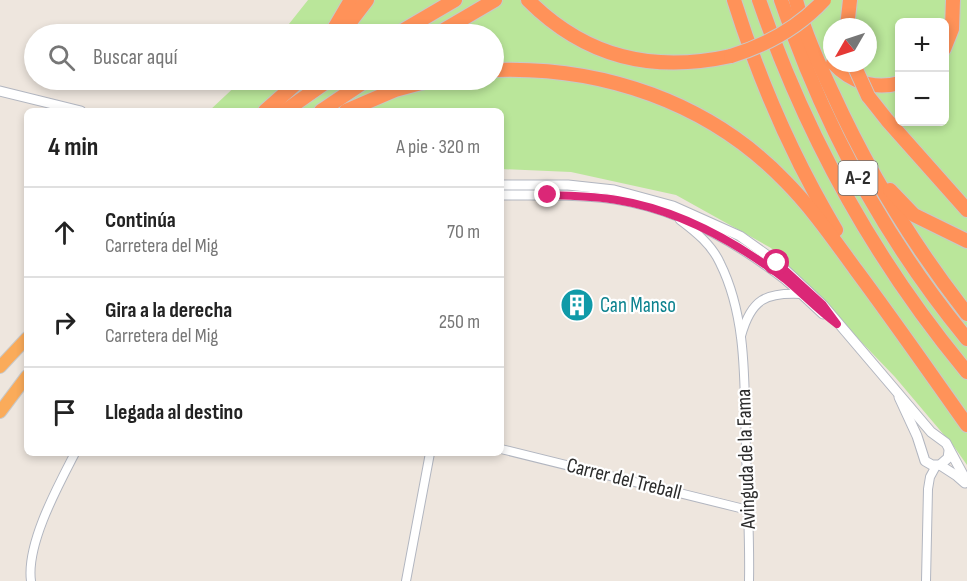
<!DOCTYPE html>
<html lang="es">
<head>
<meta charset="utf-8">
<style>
  :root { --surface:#fff; --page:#f6f6f6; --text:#222; --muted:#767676; --line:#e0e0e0 }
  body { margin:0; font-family:"Sofia Sans Condensed",sans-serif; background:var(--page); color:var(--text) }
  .controls { position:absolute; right:18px; top:18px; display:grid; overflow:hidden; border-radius:9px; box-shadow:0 3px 9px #0003 }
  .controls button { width:54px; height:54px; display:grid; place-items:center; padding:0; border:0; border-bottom:2px solid var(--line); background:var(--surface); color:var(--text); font:30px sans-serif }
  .compass { position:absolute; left:823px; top:18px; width:54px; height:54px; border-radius:50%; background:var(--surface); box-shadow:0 3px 9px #0003; rotate:231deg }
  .stop { position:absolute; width:18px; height:18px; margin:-14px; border:4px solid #db2777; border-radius:50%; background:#fff }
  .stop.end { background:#db2777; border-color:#fff; box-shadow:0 2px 6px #0008 }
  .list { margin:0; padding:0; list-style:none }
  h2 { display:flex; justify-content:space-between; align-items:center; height:78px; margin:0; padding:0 24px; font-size:26px }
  h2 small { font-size:20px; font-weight:400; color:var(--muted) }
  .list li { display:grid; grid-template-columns:39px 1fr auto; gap:18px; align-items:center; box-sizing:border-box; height:90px; padding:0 24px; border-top:2px solid var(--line) }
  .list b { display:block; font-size:22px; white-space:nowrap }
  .list p { margin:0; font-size:20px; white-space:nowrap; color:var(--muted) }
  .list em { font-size:20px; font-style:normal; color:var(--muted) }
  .icon { flex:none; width:33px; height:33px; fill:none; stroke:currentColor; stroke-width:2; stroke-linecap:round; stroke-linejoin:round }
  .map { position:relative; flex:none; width:967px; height:581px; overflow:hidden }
  .search { position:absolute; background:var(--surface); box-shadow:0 3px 9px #0003; left:24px; top:24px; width:480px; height:66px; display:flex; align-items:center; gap:15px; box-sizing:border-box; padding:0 21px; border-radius:33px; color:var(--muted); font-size:22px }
  .panel { position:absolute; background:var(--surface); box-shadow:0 3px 9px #0003; left:24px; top:108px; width:480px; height:348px; border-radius:9px }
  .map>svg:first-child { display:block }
  .green { fill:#bae69a; fill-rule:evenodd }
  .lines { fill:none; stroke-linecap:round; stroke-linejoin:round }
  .minor-casing { stroke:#b2b6c0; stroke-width:10 }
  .tertiary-casing { stroke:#b2b6c0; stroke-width:11 }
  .trunk-casing { stroke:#c8c8c8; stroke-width:14 }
  .motorway-casing { stroke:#c8c8c8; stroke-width:16 }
  .minor { stroke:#fff; stroke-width:8 }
  .tertiary { stroke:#fff; stroke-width:9 }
  .trunk { stroke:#faab5a; stroke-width:12 }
  .motorway { stroke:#ff9259; stroke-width:14 }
  .motorway-bridge-casing { stroke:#c8c8c8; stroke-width:16; stroke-linecap:butt }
  .motorway-bridge { stroke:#ff9259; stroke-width:14 }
  .route { stroke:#db2777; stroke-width:8 }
  .labels { text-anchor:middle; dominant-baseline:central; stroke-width:4.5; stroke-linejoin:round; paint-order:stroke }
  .shield { fill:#fff; stroke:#6b6b6b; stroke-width:1.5 }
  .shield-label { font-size:20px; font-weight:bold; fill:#2c2c2c }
  .culture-label { font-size:21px; fill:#0d838f; stroke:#fff; text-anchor:start }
  .street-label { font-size:21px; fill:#2c2c2c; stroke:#fff }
</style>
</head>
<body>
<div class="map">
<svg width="967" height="581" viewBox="0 0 967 581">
  <rect width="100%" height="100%" fill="#eee6de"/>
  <path class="green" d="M308 0H967V465L955 448 895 377 771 248 676 195 571 172 501 169V111H209L242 80H494V34H281ZM900 22H944V122H900ZM832 27H868V63H832Z"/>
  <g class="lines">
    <defs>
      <g id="minor">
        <path d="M680 220C696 232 712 245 720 263 748 319 744 387 746 448 747 492 750 537 749 581"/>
        <path d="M741 336C751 299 766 292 802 294"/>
        <path d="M501 449 748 510"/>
        <path d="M31 581C26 544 58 486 75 453"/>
        <path d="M406 581 430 453"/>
        <path d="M926 581 928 489 930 477 936 466"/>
      </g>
      <g id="tertiary">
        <path d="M0 91 81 111"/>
        <path d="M501 185H568L614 190 673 206 740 236 778 263 823 305 931 432 946 443 967 482"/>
        <path d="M501 195C539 195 577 194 615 199 677 208 737 242 786 280 799 291 811 303 823 314"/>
        <path d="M899 397 917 436 925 461 932 465H940L948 458 949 451"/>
        <path d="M940 465 957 476 965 483"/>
      </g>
      <g id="trunk">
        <path d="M0 367 27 338"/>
        <path d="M0 412 27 376"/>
      </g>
      <g id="motorway">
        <path d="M528 0C586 58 653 73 731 56"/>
        <path d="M734 0C759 80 793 158 836 230"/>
        <path d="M759 0C806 136 875 261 967 372"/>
        <path d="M781 0C823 124 884 238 967 339"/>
        <path d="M796 0C804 32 819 64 833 94 869 173 914 246 967 314"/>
        <path d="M847 27 850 0"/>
        <path d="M331 34 351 0"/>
        <path d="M341 34 367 0"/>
        <path d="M397 34 455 0"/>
        <path d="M437 34 495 0"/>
        <path d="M944 49 952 29 953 0"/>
        <path d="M833 63C851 82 874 90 900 83"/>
        <path d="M494 70C602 66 709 102 785 181 812 208 834 240 856 270 894 321 930 373 967 425"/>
        <path d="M868 96 887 120 967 210"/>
        <path d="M265 111 300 80"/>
        <path d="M285 111 329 80"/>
        <path d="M321 111 367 80"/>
        <path d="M346 111 395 90 432 80"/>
        <path d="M890 190 914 215 967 241"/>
      </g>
    </defs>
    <use href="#minor" class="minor-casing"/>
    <use href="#tertiary" class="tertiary-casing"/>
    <use href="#trunk" class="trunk-casing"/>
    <use href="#motorway" class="motorway-casing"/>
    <use href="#minor" class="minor"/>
    <use href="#tertiary" class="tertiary"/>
    <use href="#trunk" class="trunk"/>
    <use href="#motorway" class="motorway"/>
    <defs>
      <g id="motorway-bridge">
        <path d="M731 56C767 45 798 28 824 0"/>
        <path d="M853 63 868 96"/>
      </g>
    </defs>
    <use href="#motorway-bridge" class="motorway-bridge-casing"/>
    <use href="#motorway-bridge" class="motorway-bridge"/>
  </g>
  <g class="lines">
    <path class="route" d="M548 195C571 196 594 196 617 200 679 210 736 242 785 279 803 294 819 311 837 324L823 305 777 263"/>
  </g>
  <defs>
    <symbol id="building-disc" viewBox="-11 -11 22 22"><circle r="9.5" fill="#0f9aa8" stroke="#fff"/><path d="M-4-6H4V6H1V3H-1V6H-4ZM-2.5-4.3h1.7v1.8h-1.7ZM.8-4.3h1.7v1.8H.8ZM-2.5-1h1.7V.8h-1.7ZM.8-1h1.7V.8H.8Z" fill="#fff"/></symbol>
  </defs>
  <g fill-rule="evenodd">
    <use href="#building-disc" x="558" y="286" width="38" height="38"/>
  </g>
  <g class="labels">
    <rect class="shield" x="838.5" y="161" width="39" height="34" rx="4.5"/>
    <g class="shield-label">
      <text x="858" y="178">A-2</text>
    </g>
    <g class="culture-label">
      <text x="600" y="305">Can Manso</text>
    </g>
    <g class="street-label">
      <text transform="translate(746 459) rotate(-92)">Avinguda de la Fama</text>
      <text transform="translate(624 479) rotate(14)">Carrer del Treball</text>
    </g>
  </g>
</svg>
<div class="controls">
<button>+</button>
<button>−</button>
</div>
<svg class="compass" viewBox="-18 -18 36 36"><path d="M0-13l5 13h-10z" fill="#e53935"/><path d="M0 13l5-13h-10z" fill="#767676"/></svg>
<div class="stop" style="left:777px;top:263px"></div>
<div class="stop end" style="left:548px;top:195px"></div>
<div class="search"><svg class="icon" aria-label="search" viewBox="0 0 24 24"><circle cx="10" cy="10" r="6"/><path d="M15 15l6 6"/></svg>Buscar aquí</div>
<section class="panel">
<h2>4 min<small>A pie · 320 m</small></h2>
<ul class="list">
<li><svg class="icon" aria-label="ahead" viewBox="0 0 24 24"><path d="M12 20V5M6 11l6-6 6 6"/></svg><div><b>Continúa</b><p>Carretera del Mig</p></div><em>70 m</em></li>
<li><svg class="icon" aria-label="right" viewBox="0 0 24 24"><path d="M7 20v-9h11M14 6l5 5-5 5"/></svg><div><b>Gira a la derecha</b><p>Carretera del Mig</p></div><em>250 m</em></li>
<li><svg class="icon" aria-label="arrive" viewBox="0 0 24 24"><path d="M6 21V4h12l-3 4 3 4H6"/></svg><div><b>Llegada al destino</b></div></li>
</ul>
</section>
</div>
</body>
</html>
